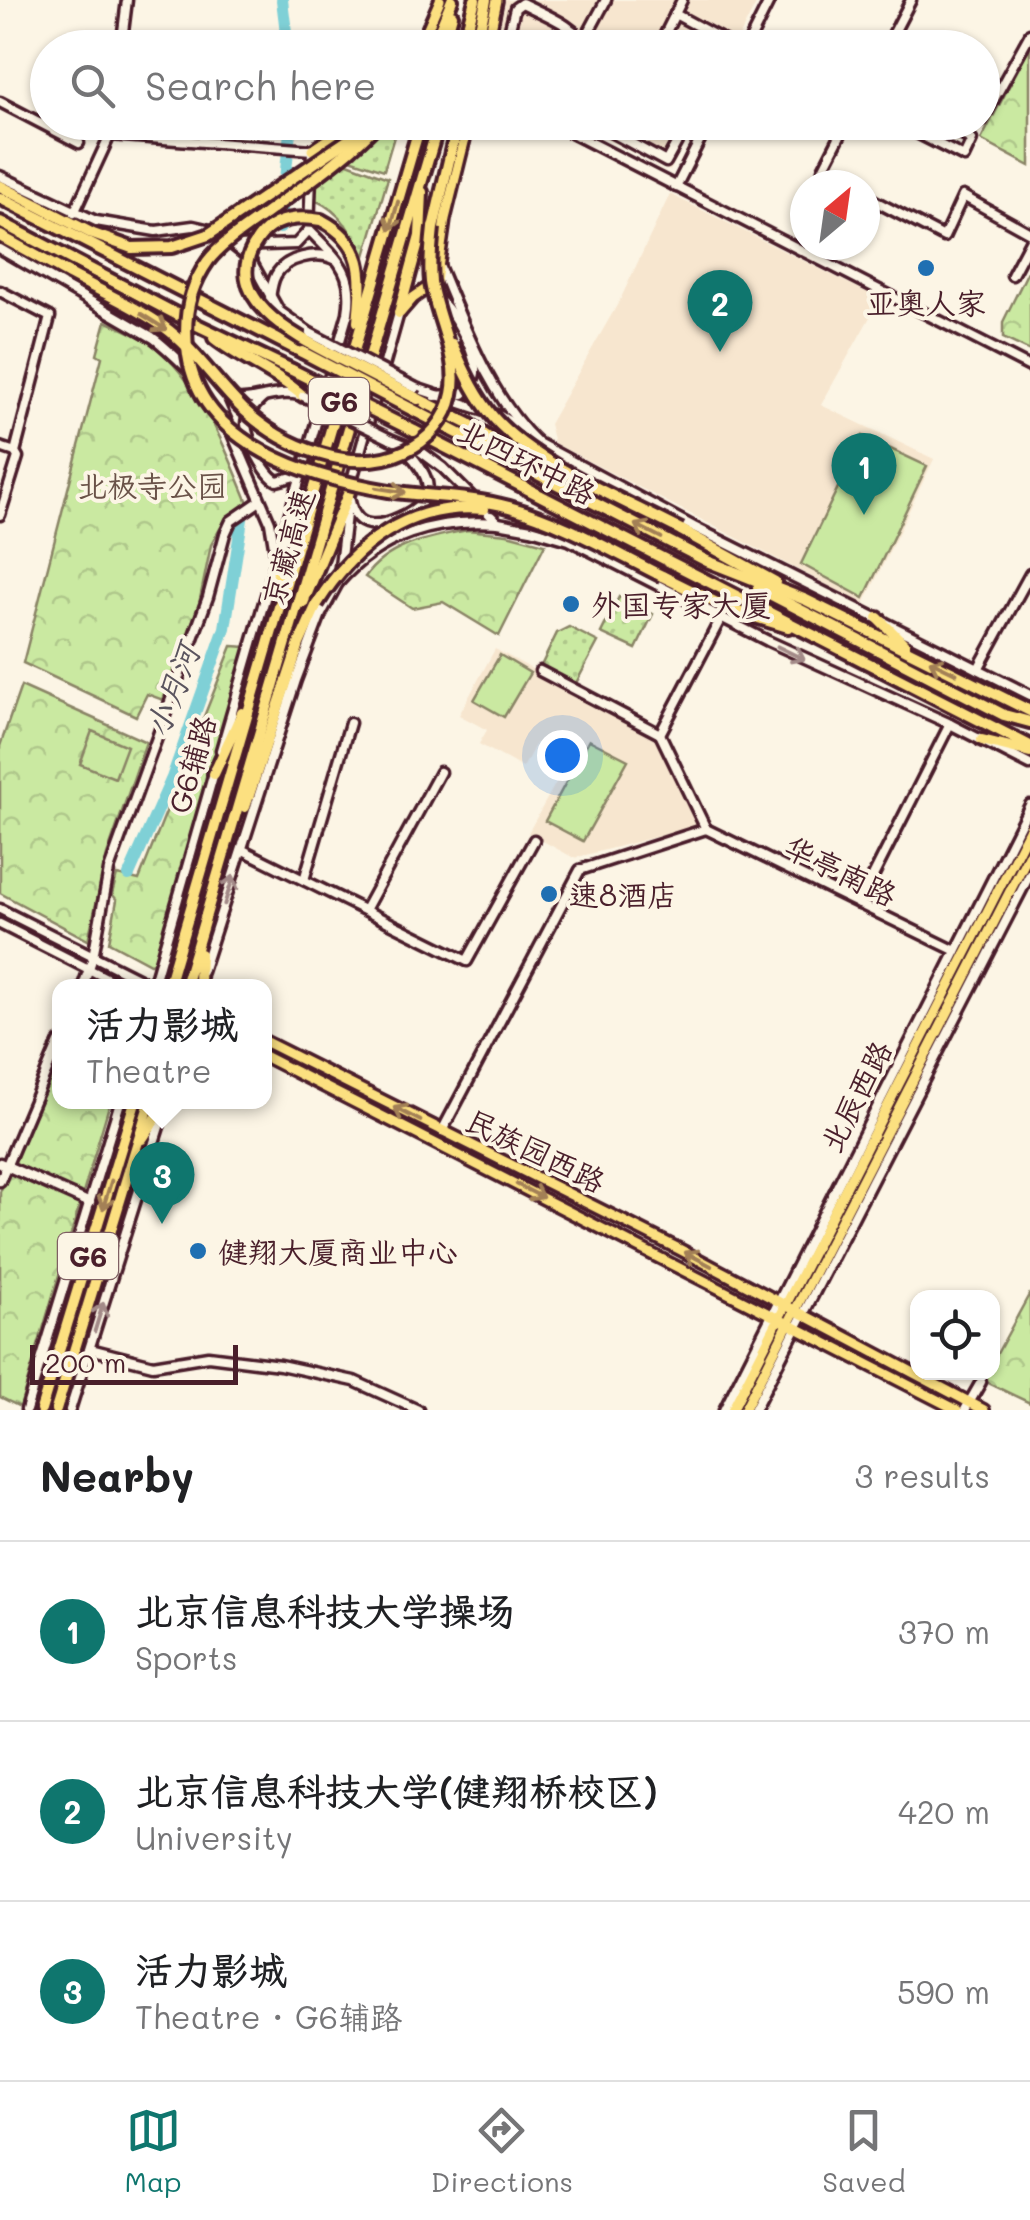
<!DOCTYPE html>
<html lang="en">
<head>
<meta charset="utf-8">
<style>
  :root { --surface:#fff; --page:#f2f2f2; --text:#202124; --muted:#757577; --line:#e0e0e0; --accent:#0f766e }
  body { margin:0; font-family:Mali,"LXGW WenKai TC",sans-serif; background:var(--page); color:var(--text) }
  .controls { position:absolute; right:30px; bottom:30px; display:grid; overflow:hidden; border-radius:20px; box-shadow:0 2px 8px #0004 }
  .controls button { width:90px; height:90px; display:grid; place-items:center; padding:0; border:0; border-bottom:2px solid var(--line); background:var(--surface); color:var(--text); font:50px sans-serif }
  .compass { position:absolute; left:790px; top:170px; width:90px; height:90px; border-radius:50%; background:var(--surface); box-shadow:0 2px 8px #0004; rotate:29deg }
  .scale { position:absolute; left:30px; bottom:25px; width:208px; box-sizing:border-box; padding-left:10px; border:5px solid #4a1f2b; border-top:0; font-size:28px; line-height:35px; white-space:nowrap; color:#4a1f2b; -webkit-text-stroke:8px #fcf5e5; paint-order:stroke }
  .you { position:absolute; left:562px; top:755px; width:35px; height:35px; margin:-25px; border:8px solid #fff; border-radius:50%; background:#1a73e8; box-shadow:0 0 0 15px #1a73e833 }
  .badge { display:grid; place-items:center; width:65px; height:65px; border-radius:50%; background:var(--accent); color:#fff; font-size:32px; font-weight:700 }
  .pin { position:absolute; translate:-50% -82px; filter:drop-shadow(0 2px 5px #0008) }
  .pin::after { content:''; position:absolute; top:52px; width:35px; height:30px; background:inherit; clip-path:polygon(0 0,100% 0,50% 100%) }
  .popup { position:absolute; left:52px; top:979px; width:220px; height:130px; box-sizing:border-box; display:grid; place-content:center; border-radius:20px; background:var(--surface); filter:drop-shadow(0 2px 8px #0005); font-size:32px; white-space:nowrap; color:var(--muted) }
  .popup b { font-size:38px; color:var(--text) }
  .popup::after { content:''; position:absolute; left:50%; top:100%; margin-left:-20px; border:20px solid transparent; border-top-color:var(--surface) }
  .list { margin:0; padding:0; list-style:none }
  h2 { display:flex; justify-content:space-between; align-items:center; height:130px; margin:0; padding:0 40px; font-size:42px }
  h2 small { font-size:32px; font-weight:400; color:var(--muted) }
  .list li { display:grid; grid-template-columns:65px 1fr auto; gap:30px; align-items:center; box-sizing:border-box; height:180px; padding:0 40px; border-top:2px solid var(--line) }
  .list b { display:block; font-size:38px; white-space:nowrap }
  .list p { margin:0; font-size:32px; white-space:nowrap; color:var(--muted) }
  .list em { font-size:32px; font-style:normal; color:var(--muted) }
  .icon { flex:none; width:55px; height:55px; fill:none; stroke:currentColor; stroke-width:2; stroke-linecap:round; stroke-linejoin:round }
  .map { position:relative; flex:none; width:1030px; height:1410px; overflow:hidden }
  .search { position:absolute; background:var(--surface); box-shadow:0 2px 8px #0004; left:30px; right:30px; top:30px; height:110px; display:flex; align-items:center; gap:25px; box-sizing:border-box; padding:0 35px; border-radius:55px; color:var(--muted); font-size:38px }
  .sheet { height:670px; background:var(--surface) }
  nav { display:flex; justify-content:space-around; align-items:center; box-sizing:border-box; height:140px; border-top:2px solid var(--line); background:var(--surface); font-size:28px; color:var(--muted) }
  nav a { display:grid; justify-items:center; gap:5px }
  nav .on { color:var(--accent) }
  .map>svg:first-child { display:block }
  .built { fill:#f7e6cf }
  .grass { fill:url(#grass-dots); stroke:#8a8466; stroke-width:2.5 }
  .forest { fill:url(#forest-crowns); stroke:#8a8466; stroke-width:2.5 }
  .pitch { fill:#cae9a1; stroke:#8a8466; stroke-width:2.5 }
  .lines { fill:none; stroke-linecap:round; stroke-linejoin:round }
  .river { stroke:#7fd0d6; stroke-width:12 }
  .minor-casing { stroke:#4a1f2b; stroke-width:15 }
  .major-casing { stroke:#4a1f2b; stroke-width:16 }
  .highway-casing { stroke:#4a1f2b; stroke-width:18 }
  .minor { stroke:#fcf5e5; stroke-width:8 }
  .major { stroke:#fce080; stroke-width:9 }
  .highway { stroke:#fce080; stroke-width:10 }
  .minor-bridge-casing { stroke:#4a1f2b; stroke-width:15; stroke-linecap:butt }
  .highway-bridge-casing { stroke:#4a1f2b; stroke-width:18; stroke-linecap:butt }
  .minor-bridge { stroke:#fcf5e5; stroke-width:8 }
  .highway-bridge { stroke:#fce080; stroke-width:10 }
  .oneway { stroke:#a38056 }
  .oneway2 { stroke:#a38a88 }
  .poi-dot { fill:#1f6fb2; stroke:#fcf5e5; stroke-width:4 }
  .labels { text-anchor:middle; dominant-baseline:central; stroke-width:8; stroke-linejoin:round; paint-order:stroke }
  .shield { fill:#fcf5e5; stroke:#7f5f63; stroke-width:2.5 }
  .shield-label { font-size:28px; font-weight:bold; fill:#4a1f2b }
  .poi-label { font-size:30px; fill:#4a1f2b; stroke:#fcf5e5; text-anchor:start }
  .street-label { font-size:30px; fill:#4a1f2b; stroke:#fcf5e5 }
  .park-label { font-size:30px; fill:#6a5248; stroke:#fcf5e5 }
  .water-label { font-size:32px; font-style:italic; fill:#5a545e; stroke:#fcf5e5 }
</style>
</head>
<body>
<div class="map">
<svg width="1030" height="1410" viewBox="0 0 1030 1410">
  <defs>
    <pattern id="grass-dots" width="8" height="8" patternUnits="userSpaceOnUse" patternTransform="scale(2.5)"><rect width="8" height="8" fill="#cae9a1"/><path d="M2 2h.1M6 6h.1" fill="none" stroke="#afc78b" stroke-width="1.8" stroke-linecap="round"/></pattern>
    <pattern id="forest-crowns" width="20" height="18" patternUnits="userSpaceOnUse" patternTransform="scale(2.5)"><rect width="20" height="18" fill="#cae9a1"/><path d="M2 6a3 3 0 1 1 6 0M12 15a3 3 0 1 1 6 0" fill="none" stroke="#afc78b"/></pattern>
  </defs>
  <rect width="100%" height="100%" fill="#fcf5e5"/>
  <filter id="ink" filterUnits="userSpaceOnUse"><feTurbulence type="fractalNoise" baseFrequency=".01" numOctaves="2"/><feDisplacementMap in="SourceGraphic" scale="20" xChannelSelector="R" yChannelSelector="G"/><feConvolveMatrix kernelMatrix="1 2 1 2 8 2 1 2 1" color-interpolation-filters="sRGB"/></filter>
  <g filter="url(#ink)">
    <g class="built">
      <path d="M505 0H758L734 47 496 48Z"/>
      <path d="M574 123H695L670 171Z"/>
      <path d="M670 194 880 299 821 405 934 459 864 604 554 443 549 424 620 300Z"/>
      <path d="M495 649 657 737 698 826 574 858 528 833 568 761 536 743 523 768 479 744 487 730 459 715Z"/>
    </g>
    <g class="grass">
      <path d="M389 123H398L384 170 350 159Z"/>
      <path d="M345 162 388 178 364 259C352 233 342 212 315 200L317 183Z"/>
      <path d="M619 597 653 614 636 649 601 633Z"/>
      <path d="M569 627 598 642 576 683 541 666 557 633Z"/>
    </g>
    <g class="forest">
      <path d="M1030 46V166L981 140Z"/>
      <path d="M1030 267V351L1003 338V322Z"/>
      <path d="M106 321C125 330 145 337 161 352 203 389 230 458 251 510L238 517 226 518 211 545 199 604 163 700 147 694 136 716 23 663 102 357 97 354Z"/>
      <path d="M467 530 507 534 545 544 499 636 443 602 412 608 365 577C388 544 430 538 467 530Z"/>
      <path d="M232 646 247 647 156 961 150 964 109 942 117 900 112 894 117 875 139 880Z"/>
      <path d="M21 686 146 742 107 855 88 940 0 893V746Z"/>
      <path d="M59 1054V1102H110L20 1407 0 1397V1192Z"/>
      <path d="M1030 1293V1403L982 1380 986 1373 992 1372 993 1361Z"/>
    </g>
    <g class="pitch">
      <path d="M863 436 927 466 864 598 801 564Z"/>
      <path d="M500 655 530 673 504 717 474 700Z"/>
      <path d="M92 731 127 746 115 778 80 764Z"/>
      <path d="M589 740 628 760 583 841 545 821Z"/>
    </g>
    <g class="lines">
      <g class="river">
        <path d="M282 0 288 48"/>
        <path d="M280 228 291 122"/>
        <path d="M129 875 172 778 225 628 242 519"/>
      </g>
      <defs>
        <g id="minor">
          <path d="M675 14 738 48"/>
          <path d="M584 41 606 0"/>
          <path d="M121 48 127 0"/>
          <path d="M505 48 515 8 522 3C543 14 577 25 586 48"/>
          <path d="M658 48 682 0"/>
          <path d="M746 48 770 0"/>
          <path d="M886 48 911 0"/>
          <path d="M0 102 79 143"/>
          <path d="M982 121 1030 34"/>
          <path d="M550 122 1030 367"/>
          <path d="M592 122 666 162 688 122"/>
          <path d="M895 122 964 157 972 140 937 122"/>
          <path d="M110 135 312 150 309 230C336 258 355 271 348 313L221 750"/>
          <path d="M0 176 96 221 156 231 193 226 215 231 250 259 279 311 310 333"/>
          <path d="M835 185 837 181 825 174 823 169 847 122"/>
          <path d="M676 187 709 122"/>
          <path d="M865 196 944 237 963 196 1030 233"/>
          <path d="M74 213 110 135 112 122"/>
          <path d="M237 246 296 244 309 230"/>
          <path d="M0 249 152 337C172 350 209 394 227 399 249 405 275 389 299 395"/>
          <path d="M440 268C465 327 490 398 538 443L694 527 1030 695"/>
          <path d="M1012 275 1030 241"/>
          <path d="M0 291 50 317 15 452 18 457 0 515"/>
          <path d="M433 296C451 305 477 352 475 373 474 382 469 388 463 394L435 396"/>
          <path d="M270 299C271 291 272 282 276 275 286 257 317 251 334 259"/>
          <path d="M416 388 500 416 519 427"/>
          <path d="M215 394 270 522 276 558"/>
          <path d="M264 397C257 403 246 413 246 424 247 439 264 474 277 481L300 475"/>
          <path d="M390 439 420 451 443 468 498 523 531 529 569 540 768 641 948 723 1030 765"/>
          <path d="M0 447 15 452"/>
          <path d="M350 487 399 313"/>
          <path d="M350 501C356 531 379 527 400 517 441 498 431 476 405 449"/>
          <path d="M338 583C379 535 437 518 498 523"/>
          <path d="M978 669 1030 574"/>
          <path d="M540 671 660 734"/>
          <path d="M660 734 721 618"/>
          <path d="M660 734 706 829"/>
          <path d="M706 829 956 951"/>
          <path d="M243 850 467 961 534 840"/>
          <path d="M304 880 350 723"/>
          <path d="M859 904 950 724"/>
          <path d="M0 909 153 986"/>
          <path d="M365 910 440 772"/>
          <path d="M0 924 122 986"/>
          <path d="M202 972 296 680 321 614 338 583 347 506"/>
          <path d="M83 986 93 957 109 870 208 597 225 534 231 521 260 501"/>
          <path d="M153 986 215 769"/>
          <path d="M442 1131 580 870 706 829"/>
          <path d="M0 1163 90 1203"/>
          <path d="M0 1181 59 1042"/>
          <path d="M90 1349 153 1365 208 1356 280 1365 354 1381 418 1410"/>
          <path d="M26 1410 120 1102"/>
          <path d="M70 1410 163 1114"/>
          <path d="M724 1410 1030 805"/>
          <path d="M754 1410 1030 874"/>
          <path d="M965 1410 981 1382"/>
        </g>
        <g id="major">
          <path d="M419 48 440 0"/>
          <path d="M487 48 497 0"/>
          <path d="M312 150 353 122"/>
          <path d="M400 313 413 298 436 282 445 219 469 122"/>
          <path d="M264 1041 679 1249 984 1410"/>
          <path d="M264 1056 957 1410"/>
          <path d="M732 1410 1030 828"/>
          <path d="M744 1410 1030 852"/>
        </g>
        <g id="highway">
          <path d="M432 48 452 0"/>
          <path d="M443 48 452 15"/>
          <path d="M462 48 475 0"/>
          <path d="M476 48 486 0"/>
          <path d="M0 186 93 234 132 248"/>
          <path d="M0 198 302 352"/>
          <path d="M321 220C367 244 362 277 358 322"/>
          <path d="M0 222 197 325 292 370"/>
          <path d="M433 228 458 122"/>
          <path d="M0 236 69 274"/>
          <path d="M399 313 420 236 422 192"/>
          <path d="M214 338C242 360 276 372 303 396"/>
          <path d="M418 399 469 424 523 461"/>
          <path d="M417 412 707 561 806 600 1030 711"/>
          <path d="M414 431 1030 746"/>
          <path d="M681 530 775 582"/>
          <path d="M277 563 279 592"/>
          <path d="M662 576 729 609 788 627"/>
          <path d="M758 588 1004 715 1030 722"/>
          <path d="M303 603 349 492"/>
          <path d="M878 618 905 645"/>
          <path d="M982 740 1030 752"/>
          <path d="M214 774 242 713"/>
          <path d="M245 807 299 644 317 604"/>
          <path d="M199 983 200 954"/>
          <path d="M168 986 421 122"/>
          <path d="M185 986 439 122"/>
          <path d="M142 1139 166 1103"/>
          <path d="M41 1410 135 1102"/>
          <path d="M56 1410 150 1102"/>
        </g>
      </defs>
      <use href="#minor" class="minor-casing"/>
      <use href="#major" class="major-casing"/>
      <use href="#highway" class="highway-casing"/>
      <use href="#minor" class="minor"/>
      <use href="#major" class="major"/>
      <use href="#highway" class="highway"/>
      <defs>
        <g id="minor-bridge">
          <path d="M310 333 416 388"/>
          <path d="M303 396 390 439"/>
        </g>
        <g id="highway-bridge">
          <path d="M379 122C345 159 301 187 261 217 243 230 221 244 208 261 188 289 183 322 188 355 202 446 311 478 389 491 428 497 470 496 509 507 563 522 612 551 662 576"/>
          <path d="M321 220C298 216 273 218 258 239 215 299 301 339 342 360 367 373 393 386 418 399"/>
          <path d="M132 248 172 247 208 235 369 126"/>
          <path d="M69 274C100 291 135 306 163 326 194 348 216 383 243 409 282 446 352 476 405 451 428 441 447 420 452 394 460 358 436 318 431 282 429 264 431 246 433 228"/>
          <path d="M452 344C464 370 475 396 494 418 536 465 624 500 681 530"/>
          <path d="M302 352 417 412"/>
          <path d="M292 370 414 431"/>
          <path d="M317 604C354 544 410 502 484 509"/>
        </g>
      </defs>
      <use href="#minor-bridge" class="minor-bridge-casing"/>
      <use href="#highway-bridge" class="highway-bridge-casing"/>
      <use href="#minor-bridge" class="minor-bridge"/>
      <use href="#highway-bridge" class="highway-bridge"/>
    </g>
    <defs><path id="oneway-shaft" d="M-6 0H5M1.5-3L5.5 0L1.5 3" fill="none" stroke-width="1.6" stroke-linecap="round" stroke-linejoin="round" transform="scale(2.5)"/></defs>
    <g class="oneway">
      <use href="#oneway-shaft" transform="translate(394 216) rotate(106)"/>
      <use href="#oneway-shaft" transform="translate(154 322) rotate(32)"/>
      <use href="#oneway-shaft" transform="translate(391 490) rotate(9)"/>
      <use href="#oneway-shaft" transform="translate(648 531) rotate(-153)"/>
      <use href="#oneway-shaft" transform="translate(943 667) rotate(-154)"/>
      <use href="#oneway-shaft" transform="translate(407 1114) rotate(-153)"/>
      <use href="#oneway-shaft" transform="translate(530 1191) rotate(27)"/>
      <use href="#oneway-shaft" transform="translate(107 1195) rotate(107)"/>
      <use href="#oneway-shaft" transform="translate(698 1259) rotate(-152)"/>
    </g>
    <g class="oneway2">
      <use href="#oneway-shaft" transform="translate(791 653) rotate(26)"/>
      <use href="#oneway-shaft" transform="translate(229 890) rotate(-72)"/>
      <use href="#oneway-shaft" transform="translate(99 1317) rotate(-73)"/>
    </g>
  </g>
  <g class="poi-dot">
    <circle cx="926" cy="268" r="10"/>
    <circle cx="571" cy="604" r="10"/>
    <circle cx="549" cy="894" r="10"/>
    <circle cx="198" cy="1251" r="10"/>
  </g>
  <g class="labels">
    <g class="shield">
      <rect x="309" y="378" width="60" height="46" rx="8"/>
      <rect x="58" y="1233" width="60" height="46" rx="8"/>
    </g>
    <g class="shield-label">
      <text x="339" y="401">G6</text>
      <text x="88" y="1256">G6</text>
    </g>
    <g class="poi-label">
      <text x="926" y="302" text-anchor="middle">亚奥人家</text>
      <text x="591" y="604">外国专家大厦</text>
      <text x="569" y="894">速8酒店</text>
      <text x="218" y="1251">健翔大厦商业中心</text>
    </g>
    <g class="street-label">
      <text transform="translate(527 461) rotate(27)">北四环中路</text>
      <text transform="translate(287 547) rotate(-74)">京藏高速</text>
      <text transform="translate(191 764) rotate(-74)">G6辅路</text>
      <text transform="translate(841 870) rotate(26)">华亭南路</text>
      <text transform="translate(855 1096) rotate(-63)">北辰西路</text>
      <text transform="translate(536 1150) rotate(26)">民族园西路</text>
    </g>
    <g class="park-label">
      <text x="152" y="485">北极寺公园</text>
    </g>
    <g class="water-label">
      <text transform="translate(171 690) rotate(-69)">小月河</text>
    </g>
  </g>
</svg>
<div class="controls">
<button><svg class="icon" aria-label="locate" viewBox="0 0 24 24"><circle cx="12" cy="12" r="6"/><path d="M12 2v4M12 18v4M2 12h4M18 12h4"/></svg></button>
</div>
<svg class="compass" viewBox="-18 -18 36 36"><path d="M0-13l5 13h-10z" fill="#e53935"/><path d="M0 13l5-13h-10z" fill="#757577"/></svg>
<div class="scale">200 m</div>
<div class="you"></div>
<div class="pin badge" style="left:864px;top:515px">1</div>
<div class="pin badge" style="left:720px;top:352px">2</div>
<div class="pin badge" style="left:162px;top:1224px">3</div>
<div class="popup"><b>活力影城</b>Theatre</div>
<div class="search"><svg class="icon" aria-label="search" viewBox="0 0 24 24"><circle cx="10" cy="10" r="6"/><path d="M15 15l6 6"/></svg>Search here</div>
</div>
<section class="sheet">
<h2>Nearby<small>3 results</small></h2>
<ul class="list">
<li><span class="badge">1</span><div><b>北京信息科技大学操场</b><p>Sports</p></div><em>370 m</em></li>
<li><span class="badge">2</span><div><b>北京信息科技大学(健翔桥校区)</b><p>University</p></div><em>420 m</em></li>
<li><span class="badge">3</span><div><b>活力影城</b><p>Theatre · G6辅路</p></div><em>590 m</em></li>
</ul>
</section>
<nav>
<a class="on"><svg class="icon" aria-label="map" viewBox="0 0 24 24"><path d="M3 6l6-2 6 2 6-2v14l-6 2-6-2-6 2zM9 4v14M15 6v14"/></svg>Map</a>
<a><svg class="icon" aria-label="directions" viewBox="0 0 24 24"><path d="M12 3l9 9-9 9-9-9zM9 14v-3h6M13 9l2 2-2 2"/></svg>Directions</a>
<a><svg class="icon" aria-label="saved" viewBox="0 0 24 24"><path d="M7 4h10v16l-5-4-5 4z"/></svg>Saved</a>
</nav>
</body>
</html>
